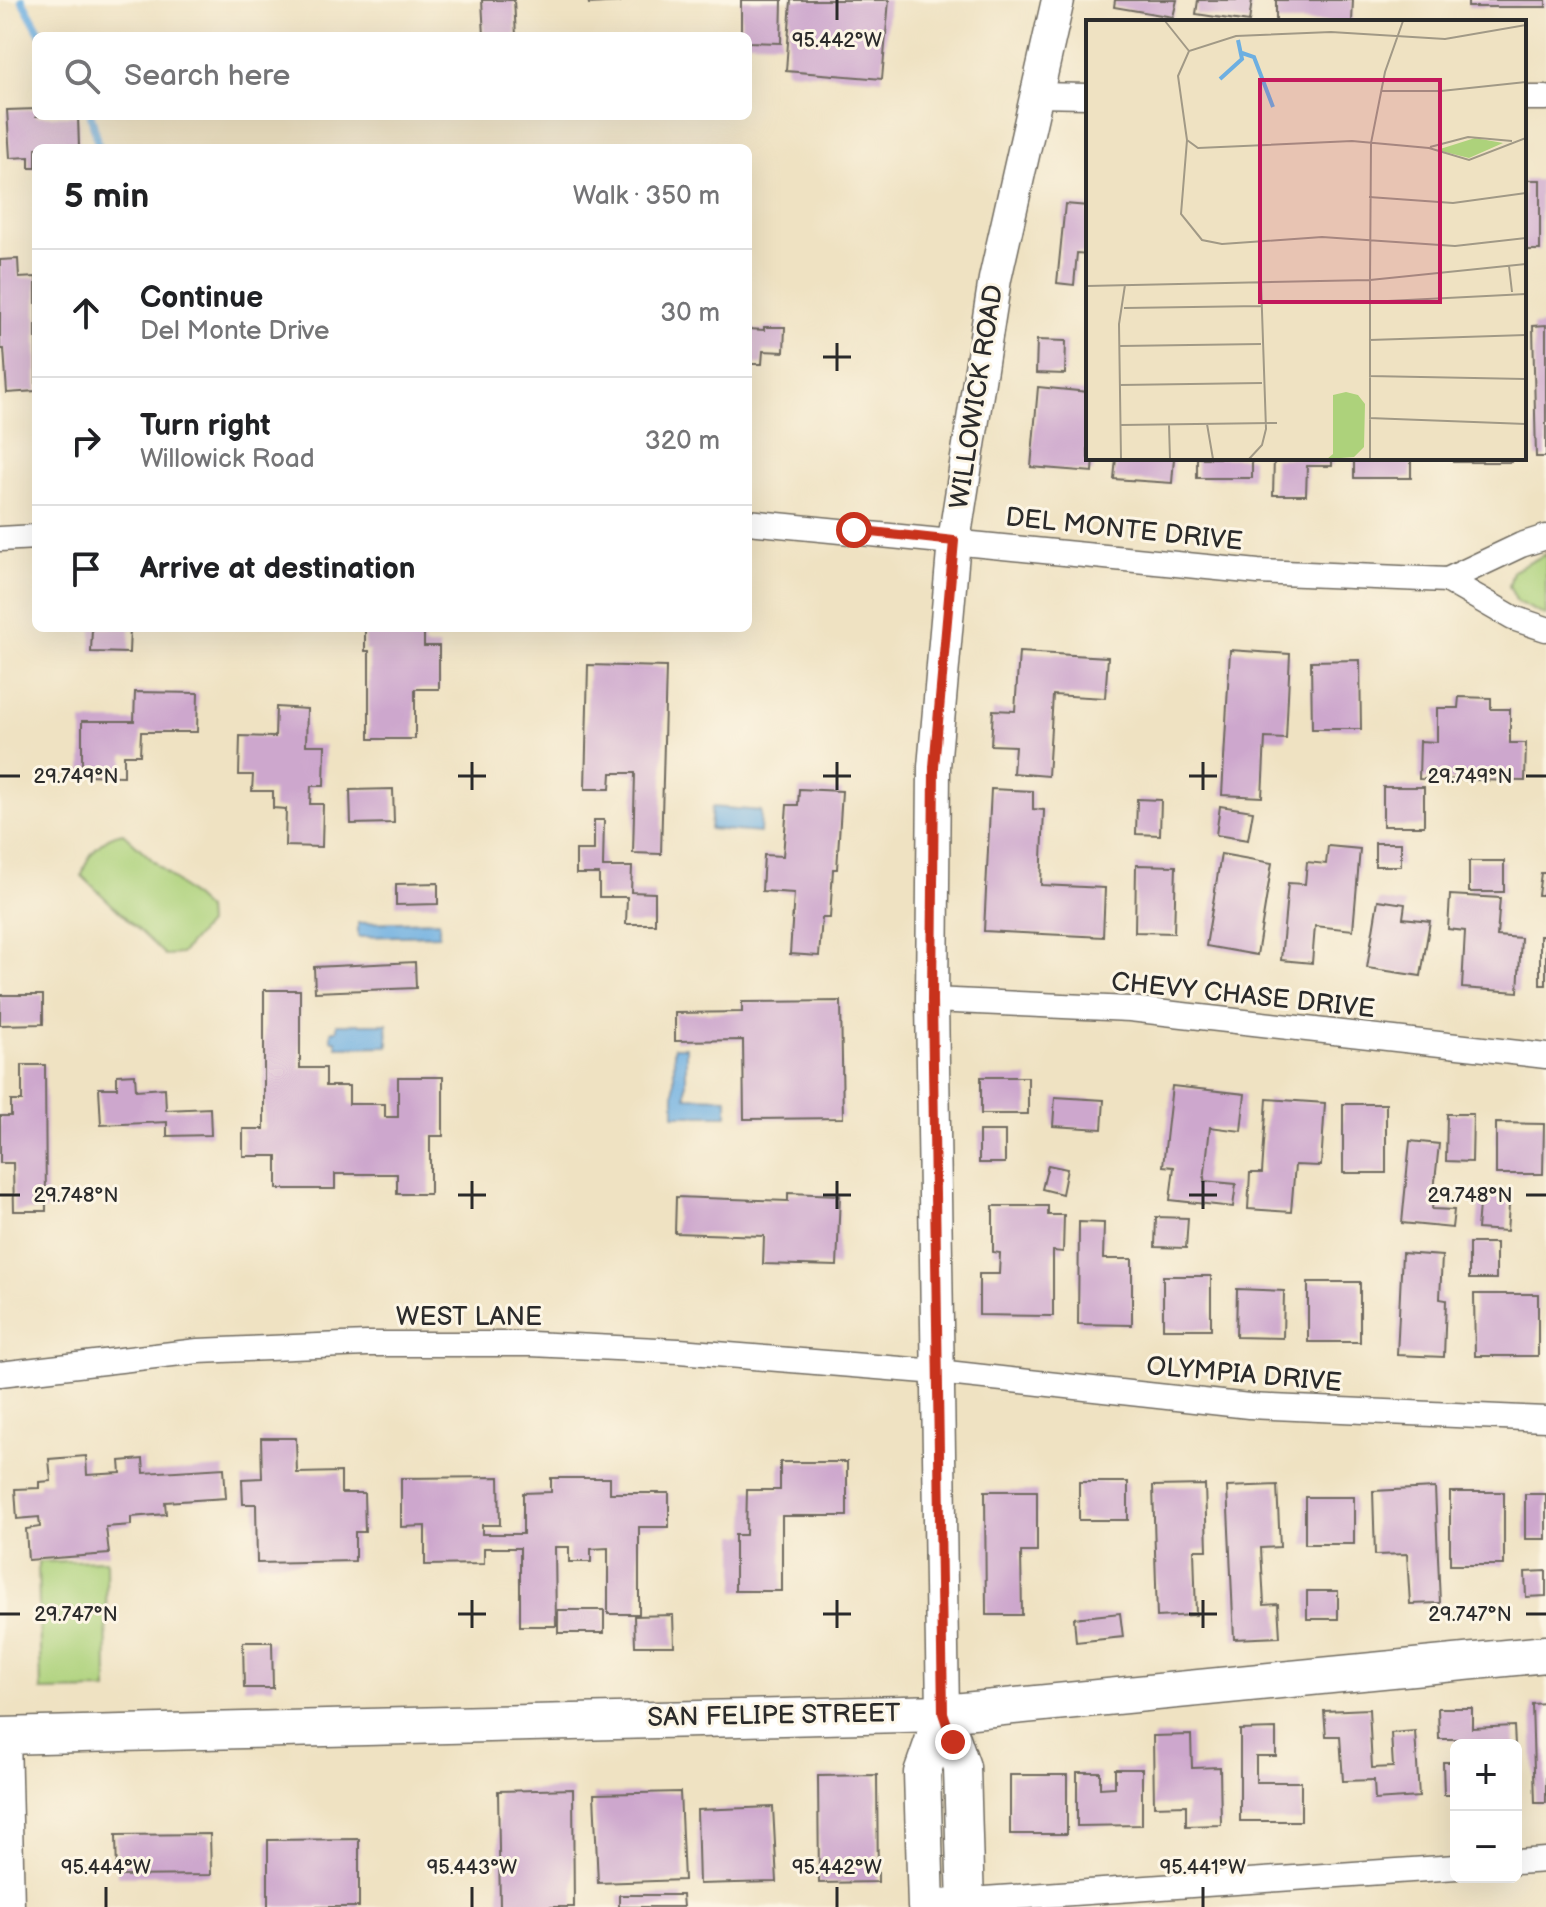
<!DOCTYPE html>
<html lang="en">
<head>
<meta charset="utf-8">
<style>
  :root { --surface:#fff; --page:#f2f2f2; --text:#202124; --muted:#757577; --line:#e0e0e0 }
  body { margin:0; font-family:"Balsamiq Sans",sans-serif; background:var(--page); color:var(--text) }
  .controls { position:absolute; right:24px; bottom:24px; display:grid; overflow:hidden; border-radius:12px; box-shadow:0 8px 32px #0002 }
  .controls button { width:72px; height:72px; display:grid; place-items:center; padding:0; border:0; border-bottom:2px solid var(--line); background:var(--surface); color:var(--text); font:40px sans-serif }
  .stop { position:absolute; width:24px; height:24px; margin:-18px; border:6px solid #c8321e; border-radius:50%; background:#fff }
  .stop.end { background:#c8321e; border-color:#fff; box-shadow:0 2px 8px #0008 }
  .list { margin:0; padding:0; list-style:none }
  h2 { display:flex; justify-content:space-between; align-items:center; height:104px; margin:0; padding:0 32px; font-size:34px }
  h2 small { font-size:26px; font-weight:400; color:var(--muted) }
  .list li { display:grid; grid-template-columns:52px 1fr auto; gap:24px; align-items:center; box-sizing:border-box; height:128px; padding:0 32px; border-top:2px solid var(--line) }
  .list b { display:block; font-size:30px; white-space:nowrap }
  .list p { margin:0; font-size:26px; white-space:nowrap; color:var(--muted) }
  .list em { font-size:26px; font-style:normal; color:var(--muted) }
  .icon { flex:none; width:44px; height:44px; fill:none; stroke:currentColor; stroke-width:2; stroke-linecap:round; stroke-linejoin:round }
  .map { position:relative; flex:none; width:1546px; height:1907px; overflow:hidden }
  .search { position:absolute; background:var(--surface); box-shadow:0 8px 32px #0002; left:32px; top:32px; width:720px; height:88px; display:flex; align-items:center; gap:20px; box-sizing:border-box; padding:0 28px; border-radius:12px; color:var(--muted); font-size:30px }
  .panel { position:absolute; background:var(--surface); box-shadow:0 8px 32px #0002; left:32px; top:144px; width:720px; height:488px; border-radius:12px }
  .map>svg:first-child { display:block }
  .green { fill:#add27b; stroke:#6c7e53; stroke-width:2 }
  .water { fill:#6dafe1; stroke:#4c6d86; stroke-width:2 }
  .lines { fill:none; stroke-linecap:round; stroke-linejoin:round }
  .stream { stroke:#6dafe1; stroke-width:8 }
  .building { fill:#cda7cd }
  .minor-casing { stroke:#706b60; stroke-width:27 }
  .tertiary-casing { stroke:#706b60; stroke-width:35 }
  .secondary-casing { stroke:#706b60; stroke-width:39 }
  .minor { stroke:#fff; stroke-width:24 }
  .tertiary { stroke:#fff; stroke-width:32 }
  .secondary { stroke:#fff; stroke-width:36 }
  .route { stroke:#c8321e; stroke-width:10 }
  .ticks { fill:none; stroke:#2b2b2b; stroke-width:3 }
  .labels { text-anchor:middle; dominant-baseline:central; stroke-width:6; stroke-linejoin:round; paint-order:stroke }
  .street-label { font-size:26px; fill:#2b2b2b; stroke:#fcf5e5 }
  .inset-river { fill:none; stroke:#6dafe1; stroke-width:4 }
  .inset-road { fill:none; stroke:#a19986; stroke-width:2 }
  .view { fill:#c2185b; fill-opacity:0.15; stroke:#c2185b; stroke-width:4 }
  .inset-edge { fill:none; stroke:#2b2b2b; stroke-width:4 }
  .ticks-label { font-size:20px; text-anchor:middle; fill:#2b2b2b; stroke:#fcf5e5; stroke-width:6; stroke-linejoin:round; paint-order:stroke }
</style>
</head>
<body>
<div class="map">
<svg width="1546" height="1907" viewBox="0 0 1546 1907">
  <rect width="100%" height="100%" fill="#fcf5e5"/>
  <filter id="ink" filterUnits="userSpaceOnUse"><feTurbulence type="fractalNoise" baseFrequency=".0125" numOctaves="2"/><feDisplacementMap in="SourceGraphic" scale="16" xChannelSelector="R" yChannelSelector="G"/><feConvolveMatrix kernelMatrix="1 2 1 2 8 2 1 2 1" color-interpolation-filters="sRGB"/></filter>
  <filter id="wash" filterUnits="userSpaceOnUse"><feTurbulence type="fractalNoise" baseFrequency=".006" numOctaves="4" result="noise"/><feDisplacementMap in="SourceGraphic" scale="32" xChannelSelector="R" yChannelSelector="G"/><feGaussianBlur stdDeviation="1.8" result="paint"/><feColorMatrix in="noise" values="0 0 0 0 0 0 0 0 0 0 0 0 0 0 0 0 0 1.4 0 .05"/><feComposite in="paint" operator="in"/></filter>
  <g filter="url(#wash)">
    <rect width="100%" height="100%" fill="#efe2c2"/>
    <g class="green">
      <path d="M1546 554V616L1517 602 1509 586 1513 571Z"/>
      <path d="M123 833 206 909 207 924 181 954 165 955 82 876C86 855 103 836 123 833Z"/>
      <path d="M106 1560 107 1690 41 1691 38 1562Z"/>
    </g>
    <g class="water">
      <path d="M712 807 761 811 760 833 710 829Z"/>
      <path d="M439 921V935L358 937V923Z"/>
      <path d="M337 1024H387L388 1046 337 1047 336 1040H331V1031L337 1030Z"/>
      <path d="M674 1047H686V1097L727 1098V1115H674Z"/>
    </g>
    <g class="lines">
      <g class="stream">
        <path d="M22 0 42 36"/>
        <path d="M91 116 99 148"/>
      </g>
    </g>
    <g id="blocks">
      <g class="building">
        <path d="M482 0H514L516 36H484Z"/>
        <path d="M588 0H618L619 2 589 4Z"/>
        <path d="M741 0H782L781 43 748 42V36H741Z"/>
        <path d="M791 0H889L882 79 786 71Z"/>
        <path d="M1115 0H1177L1173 17 1114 7Z"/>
        <path d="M1198 0H1252L1249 22 1196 14Z"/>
        <path d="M1276 0H1353L1352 22H1276Z"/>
        <rect x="1468" y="0" width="78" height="7"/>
        <path d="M36 109V116H78L79 148H36V168H29V157L10 158 7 110Z"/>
        <rect x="1524" y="180" width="16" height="70"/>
        <path d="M1065 204 1088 206V254L1077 253 1074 285 1057 283Z"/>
        <path d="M18 259 19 278 36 277V391L7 393 4 349H0V260Z"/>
        <path d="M1546 325V457H1536L1533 326Z"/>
        <path d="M764 327H785L784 352 763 351 762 364H748V329L764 330Z"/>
        <path d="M1037 340 1066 341 1065 374 1036 373Z"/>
        <path d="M1038 387 1088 392V458H1094L1093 472 1031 467Z"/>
        <path d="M1116 458H1174L1172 483 1114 479Z"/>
        <rect x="1197" y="458" width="55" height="20"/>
        <path d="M1274 458H1332V466H1307L1306 495H1273Z"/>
        <rect x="1354" y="458" width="57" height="20"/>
        <rect x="1453" y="458" width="58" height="4"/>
        <path d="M92 628H130L129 653 91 652Z"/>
        <path d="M365 628H424V646H439V689H415V739H369V651H365Z"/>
        <path d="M1230 650 1290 654 1286 739 1265 738 1262 797 1222 795Z"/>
        <path d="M1019 652 1108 657 1105 698 1053 695 1048 776 1013 773 1015 746 991 745 993 710 1015 711Z"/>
        <path d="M1360 660 1361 729H1312L1311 661Z"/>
        <path d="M588 665 666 667 661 854 633 853 635 773H611L610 789H585Z"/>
        <path d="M135 692 198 693 197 732H141L140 755H124V776L82 775V721H134Z"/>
        <path d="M1459 697 1491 698V709H1510V743H1526L1525 781 1419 779 1420 741 1437 742V708H1458Z"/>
        <path d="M276 707 307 709 306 745H325L324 786H311L310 804H323L322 847 285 846 286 809 273 808V791H252L253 775H239L240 736 275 737Z"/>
        <rect x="1383" y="787" width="41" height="39"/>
        <path d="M393 789 394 823 351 824 350 790Z"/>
        <path d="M799 789 842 791 837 869H833L830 918H822L819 956 790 954 794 893 762 891 764 855 783 856 787 805H798Z"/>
        <path d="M991 789 1033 791V809L1044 810 1041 885 1105 888 1103 937 984 931Z"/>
        <path d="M1137 799 1161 800 1160 835 1136 834Z"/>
        <path d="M1220 806 1253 811 1248 840 1216 835Z"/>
        <path d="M594 820H604L603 867H632L631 892 655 893V924H626L627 897H599V874H576V850H594Z"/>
        <rect x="1375" y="843" width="26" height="23"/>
        <path d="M1328 846 1360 849 1353 930 1315 926 1312 963 1281 960 1288 883 1305 884 1307 862 1326 864Z"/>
        <path d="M1221 854 1272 863 1257 955 1206 946Z"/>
        <rect x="1469" y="861" width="35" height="31"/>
        <path d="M1136 865 1176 866 1174 933 1135 932Z"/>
        <path d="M1541 873H1546V895H1538Z"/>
        <path d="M438 883V904L396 905V884Z"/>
        <path d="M1450 895 1500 898 1497 936 1521 938 1518 992 1462 988 1465 931 1448 929Z"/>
        <path d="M1378 900 1405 904 1403 918 1430 921 1421 976 1367 968Z"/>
        <rect x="1540" y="936" width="6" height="49"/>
        <path d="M415 962 416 988 315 992 314 967Z"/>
        <path d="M264 990H300V1068H326V1086H349V1104H385V1117H398V1077H443V1136H430V1194H397V1174H335V1189H277V1156H243V1129H264Z"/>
        <path d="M0 995H43V1024L0 1025Z"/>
        <path d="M841 1001 843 1118 744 1119 743 1040 675 1041V1013L742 1012V1002Z"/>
        <path d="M22 1065H45L46 1211H14L13 1163H0V1116H11V1101H22Z"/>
        <path d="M135 1074 136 1090 165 1088 166 1110 210 1108 211 1135 167 1136V1122L101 1125 99 1088H117V1075Z"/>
        <rect x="981" y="1077" width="47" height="37"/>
        <path d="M1172 1086 1245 1094 1241 1131 1210 1127 1204 1181 1236 1184 1233 1207 1170 1200 1174 1167 1163 1166Z"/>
        <path d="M1055 1097 1104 1100 1102 1129 1053 1126Z"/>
        <path d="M1267 1099 1325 1103 1321 1166 1295 1165 1291 1212 1248 1209 1250 1173H1262Z"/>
        <rect x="1343" y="1104" width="43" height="69"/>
        <path d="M1447 1114H1473L1472 1162 1446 1161Z"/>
        <path d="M1496 1123 1544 1124 1543 1174H1496Z"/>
        <rect x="979" y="1131" width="26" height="32"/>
        <path d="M1410 1141 1439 1144 1432 1209 1454 1210 1452 1228 1402 1223Z"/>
        <path d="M1048 1165 1067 1169 1062 1194 1042 1189Z"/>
        <path d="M1480 1192 1510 1194 1507 1231 1477 1229Z"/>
        <path d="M788 1193 840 1195 837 1266 763 1264 764 1236 675 1233 676 1197 788 1201Z"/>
        <path d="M993 1206H1048V1215H1064L1063 1252 1053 1251V1316L979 1315V1274H999L1000 1253 993 1252Z"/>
        <path d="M1156 1217 1188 1218 1186 1248 1155 1247Z"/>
        <path d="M1079 1222 1104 1223 1103 1259H1132V1325L1078 1324Z"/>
        <rect x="1469" y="1243" width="27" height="36"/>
        <path d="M1402 1253 1442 1256 1440 1299 1446 1300 1444 1357 1397 1355Z"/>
        <rect x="1163" y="1276" width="48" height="53"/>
        <rect x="1308" y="1282" width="52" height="60"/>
        <path d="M1237 1289 1284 1291 1283 1338 1236 1337Z"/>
        <path d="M1474 1294H1538V1356H1475Z"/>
        <path d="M261 1438H296L297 1473 341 1472V1493H364L365 1532H355V1561L257 1563 256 1504H243L242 1479 262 1478Z"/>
        <path d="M86 1456 87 1475 121 1473 120 1461 143 1459 144 1473 224 1468 226 1498 165 1502 166 1514 131 1517V1525L106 1527 109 1554 28 1560 26 1529 40 1527 39 1517 17 1519 15 1489 39 1488V1482L51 1481 49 1459Z"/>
        <path d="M780 1462H847V1516H782V1591H735V1535H746L747 1490H780Z"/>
        <path d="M499 1477 500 1525H482V1534H523V1493L551 1492V1478H610V1493H669V1527H639V1614H608V1548L591 1549V1562H569V1547H555L556 1626H520V1548H484V1564L425 1565V1526L401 1527V1478Z"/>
        <rect x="1079" y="1482" width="49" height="38"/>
        <path d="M1205 1485 1207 1550H1194L1196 1615 1157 1617 1153 1486Z"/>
        <path d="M1277 1485 1280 1547 1261 1548 1264 1605 1278 1604 1280 1637 1234 1639 1227 1487Z"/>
        <path d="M1435 1488 1440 1603 1410 1604 1407 1554 1375 1555 1373 1491Z"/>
        <path d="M985 1491H1037V1552H1021L1022 1615H986Z"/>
        <rect x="1450" y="1492" width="54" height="73"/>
        <rect x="1525" y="1494" width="21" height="45"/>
        <rect x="1305" y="1497" width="49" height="47"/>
        <path d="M1546 1571V1596L1526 1597 1525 1572Z"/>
        <rect x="1307" y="1591" width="31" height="28"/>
        <rect x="558" y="1610" width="46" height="23"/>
        <path d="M1120 1613 1123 1637 1076 1642 1074 1618Z"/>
        <path d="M673 1615 674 1646H635L634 1616Z"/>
        <path d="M243 1642H272L273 1688H244Z"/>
        <path d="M1546 1703V1803H1535L1532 1704Z"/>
        <path d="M1438 1708H1472V1728L1514 1726 1515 1745H1456V1739H1439Z"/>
        <path d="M1369 1709 1372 1768 1393 1767 1391 1733 1415 1731 1419 1797 1375 1800 1374 1780 1343 1781 1340 1736H1326L1324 1711Z"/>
        <path d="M1276 1729V1756H1256V1782H1301V1821H1240V1730Z"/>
        <path d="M1191 1735 1192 1768 1220 1767 1221 1825 1186 1826V1805L1154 1806 1153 1736Z"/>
        <path d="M1443 1762H1456V1795H1444Z"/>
        <path d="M1115 1769H1142V1825L1077 1826V1772H1100V1788L1115 1787Z"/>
        <path d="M877 1775 878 1882 819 1883 818 1776Z"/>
        <rect x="1010" y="1775" width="57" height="59"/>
        <path d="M573 1789 574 1907H500L498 1791Z"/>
        <path d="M680 1792 684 1880 598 1883 594 1794Z"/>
        <path d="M773 1807 777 1882 699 1884 697 1810Z"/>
        <path d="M210 1834 211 1875 117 1876 116 1835Z"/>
        <path d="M359 1839V1907H268V1840Z"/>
        <path d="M619 1895H682L683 1907H619Z"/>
      </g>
    </g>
  </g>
  <g filter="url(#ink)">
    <use href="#blocks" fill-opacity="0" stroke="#706b60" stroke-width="2"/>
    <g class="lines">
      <defs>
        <g id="minor">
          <path d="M1034 95 1088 96"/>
          <path d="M1524 98H1546"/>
          <path d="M748 522 1258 572 1447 580 1513 618 1546 629"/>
          <path d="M0 539 36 537"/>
          <path d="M1447 580 1521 545 1546 537"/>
          <path d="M932 1000 1130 1009 1546 1056"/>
          <path d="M0 1374 198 1351 367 1344H531L679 1351 938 1372 1249 1406 1546 1419"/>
          <path d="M1516 1862 1546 1860"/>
          <path d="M926 1903 1456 1867"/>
        </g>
        <g id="tertiary">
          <path d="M943 1713 932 1000 934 767 954 541 995 279 1058 0"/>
          <path d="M4 1736 8 1907"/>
        </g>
        <g id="secondary">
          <path d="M943 1713 962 1767 966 1907"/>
          <path d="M0 1736 943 1713 1546 1654"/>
          <path d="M926 1907 922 1773 943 1713"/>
        </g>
      </defs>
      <use href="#minor" class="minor-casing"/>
      <use href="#tertiary" class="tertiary-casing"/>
      <use href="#secondary" class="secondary-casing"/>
      <use href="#minor" class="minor"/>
      <use href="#tertiary" class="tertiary"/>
      <use href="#secondary" class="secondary"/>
    </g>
  </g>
  <g class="lines" filter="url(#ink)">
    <path class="route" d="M854 530 954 541 934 767 932 1000 943 1713 953 1742"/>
  </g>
  <path class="ticks" d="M837 0V20M837 343V371M823 357H851M472 762V790M837 762V790M1203 762V790M0 776H20M458 776H486M823 776H851M1189 776H1217M1526 776H1546M472 1181V1209M837 1181V1209M1203 1181V1209M0 1195H20M458 1195H486M823 1195H851M1189 1195H1217M1526 1195H1546M472 1600V1628M837 1600V1628M1203 1600V1628M0 1614H20M458 1614H486M823 1614H851M1189 1614H1217M1526 1614H1546M106 1887V1907M472 1887V1907M837 1887V1907M1203 1887V1907"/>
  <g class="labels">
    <g class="street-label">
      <text transform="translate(977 397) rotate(-81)">WILLOWICK ROAD</text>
      <text transform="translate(1124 530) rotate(6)">DEL MONTE DRIVE</text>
      <text transform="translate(1243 996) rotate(6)">CHEVY CHASE DRIVE</text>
      <text x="469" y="1317">WEST LANE</text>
      <text transform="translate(1244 1375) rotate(5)">OLYMPIA DRIVE</text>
      <text transform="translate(774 1716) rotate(-1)">SAN FELIPE STREET</text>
    </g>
  </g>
  <g transform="translate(1086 20)">
    <rect width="440" height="440" fill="#efe2c2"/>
    <path d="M389 118 417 123 383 138 351 130ZM260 372 272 375 279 384 278 427 268 437 241 439 247 434V375Z" fill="#add27b"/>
    <path class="inset-river" d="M156 33 168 37 187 87M134 59 156 39 152 20"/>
    <path class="inset-road" d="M79 1 103 31M440 5 359 19 245 12 150 16 103 31 92 56 101 120 95 194 116 220 136 224 236 217 369 226 440 218M295 71H355L440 62M101 120 112 128 266 121 343 128 383 140 440 118M344 127 382 117 426 121M283 177 367 183 440 173M423 246 426 272M284 260 285 123 299 52 317 1M284 260V439M0 266 284 260 440 244M282 282 440 274M38 288 175 286M283 320 440 315M33 326 175 324M283 356 440 359M33 365 176 363M283 398 440 404M121 404 127 439M34 405 191 403M83 405 84 439M35 439 33 304 39 265M163 439 176 425 180 409 175 262"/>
    <path class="view" d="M174 60H354V282H174Z"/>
    <rect width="440" height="440" class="inset-edge"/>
  </g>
  <g class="ticks-label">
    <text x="837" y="47">95.442°W</text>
    <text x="76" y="783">29.749°N</text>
    <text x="1470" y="783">29.749°N</text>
    <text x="76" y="1202">29.748°N</text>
    <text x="1470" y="1202">29.748°N</text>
    <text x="76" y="1621">29.747°N</text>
    <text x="1470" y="1621">29.747°N</text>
    <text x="106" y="1874">95.444°W</text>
    <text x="472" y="1874">95.443°W</text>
    <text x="837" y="1874">95.442°W</text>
    <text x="1203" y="1874">95.441°W</text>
  </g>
</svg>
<div class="controls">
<button>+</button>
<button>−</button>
</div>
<div class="stop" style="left:854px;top:530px"></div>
<div class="stop end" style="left:953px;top:1742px"></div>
<div class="search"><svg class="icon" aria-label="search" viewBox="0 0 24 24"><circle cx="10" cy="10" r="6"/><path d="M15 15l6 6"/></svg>Search here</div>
<section class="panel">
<h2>5 min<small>Walk · 350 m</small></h2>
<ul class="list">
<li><svg class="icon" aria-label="ahead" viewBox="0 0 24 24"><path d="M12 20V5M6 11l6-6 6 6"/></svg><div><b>Continue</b><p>Del Monte Drive</p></div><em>30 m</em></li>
<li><svg class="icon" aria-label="right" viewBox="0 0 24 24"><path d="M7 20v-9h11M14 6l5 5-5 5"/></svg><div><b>Turn right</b><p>Willowick Road</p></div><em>320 m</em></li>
<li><svg class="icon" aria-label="arrive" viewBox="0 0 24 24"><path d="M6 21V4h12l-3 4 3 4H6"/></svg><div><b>Arrive at destination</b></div></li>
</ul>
</section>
</div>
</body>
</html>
